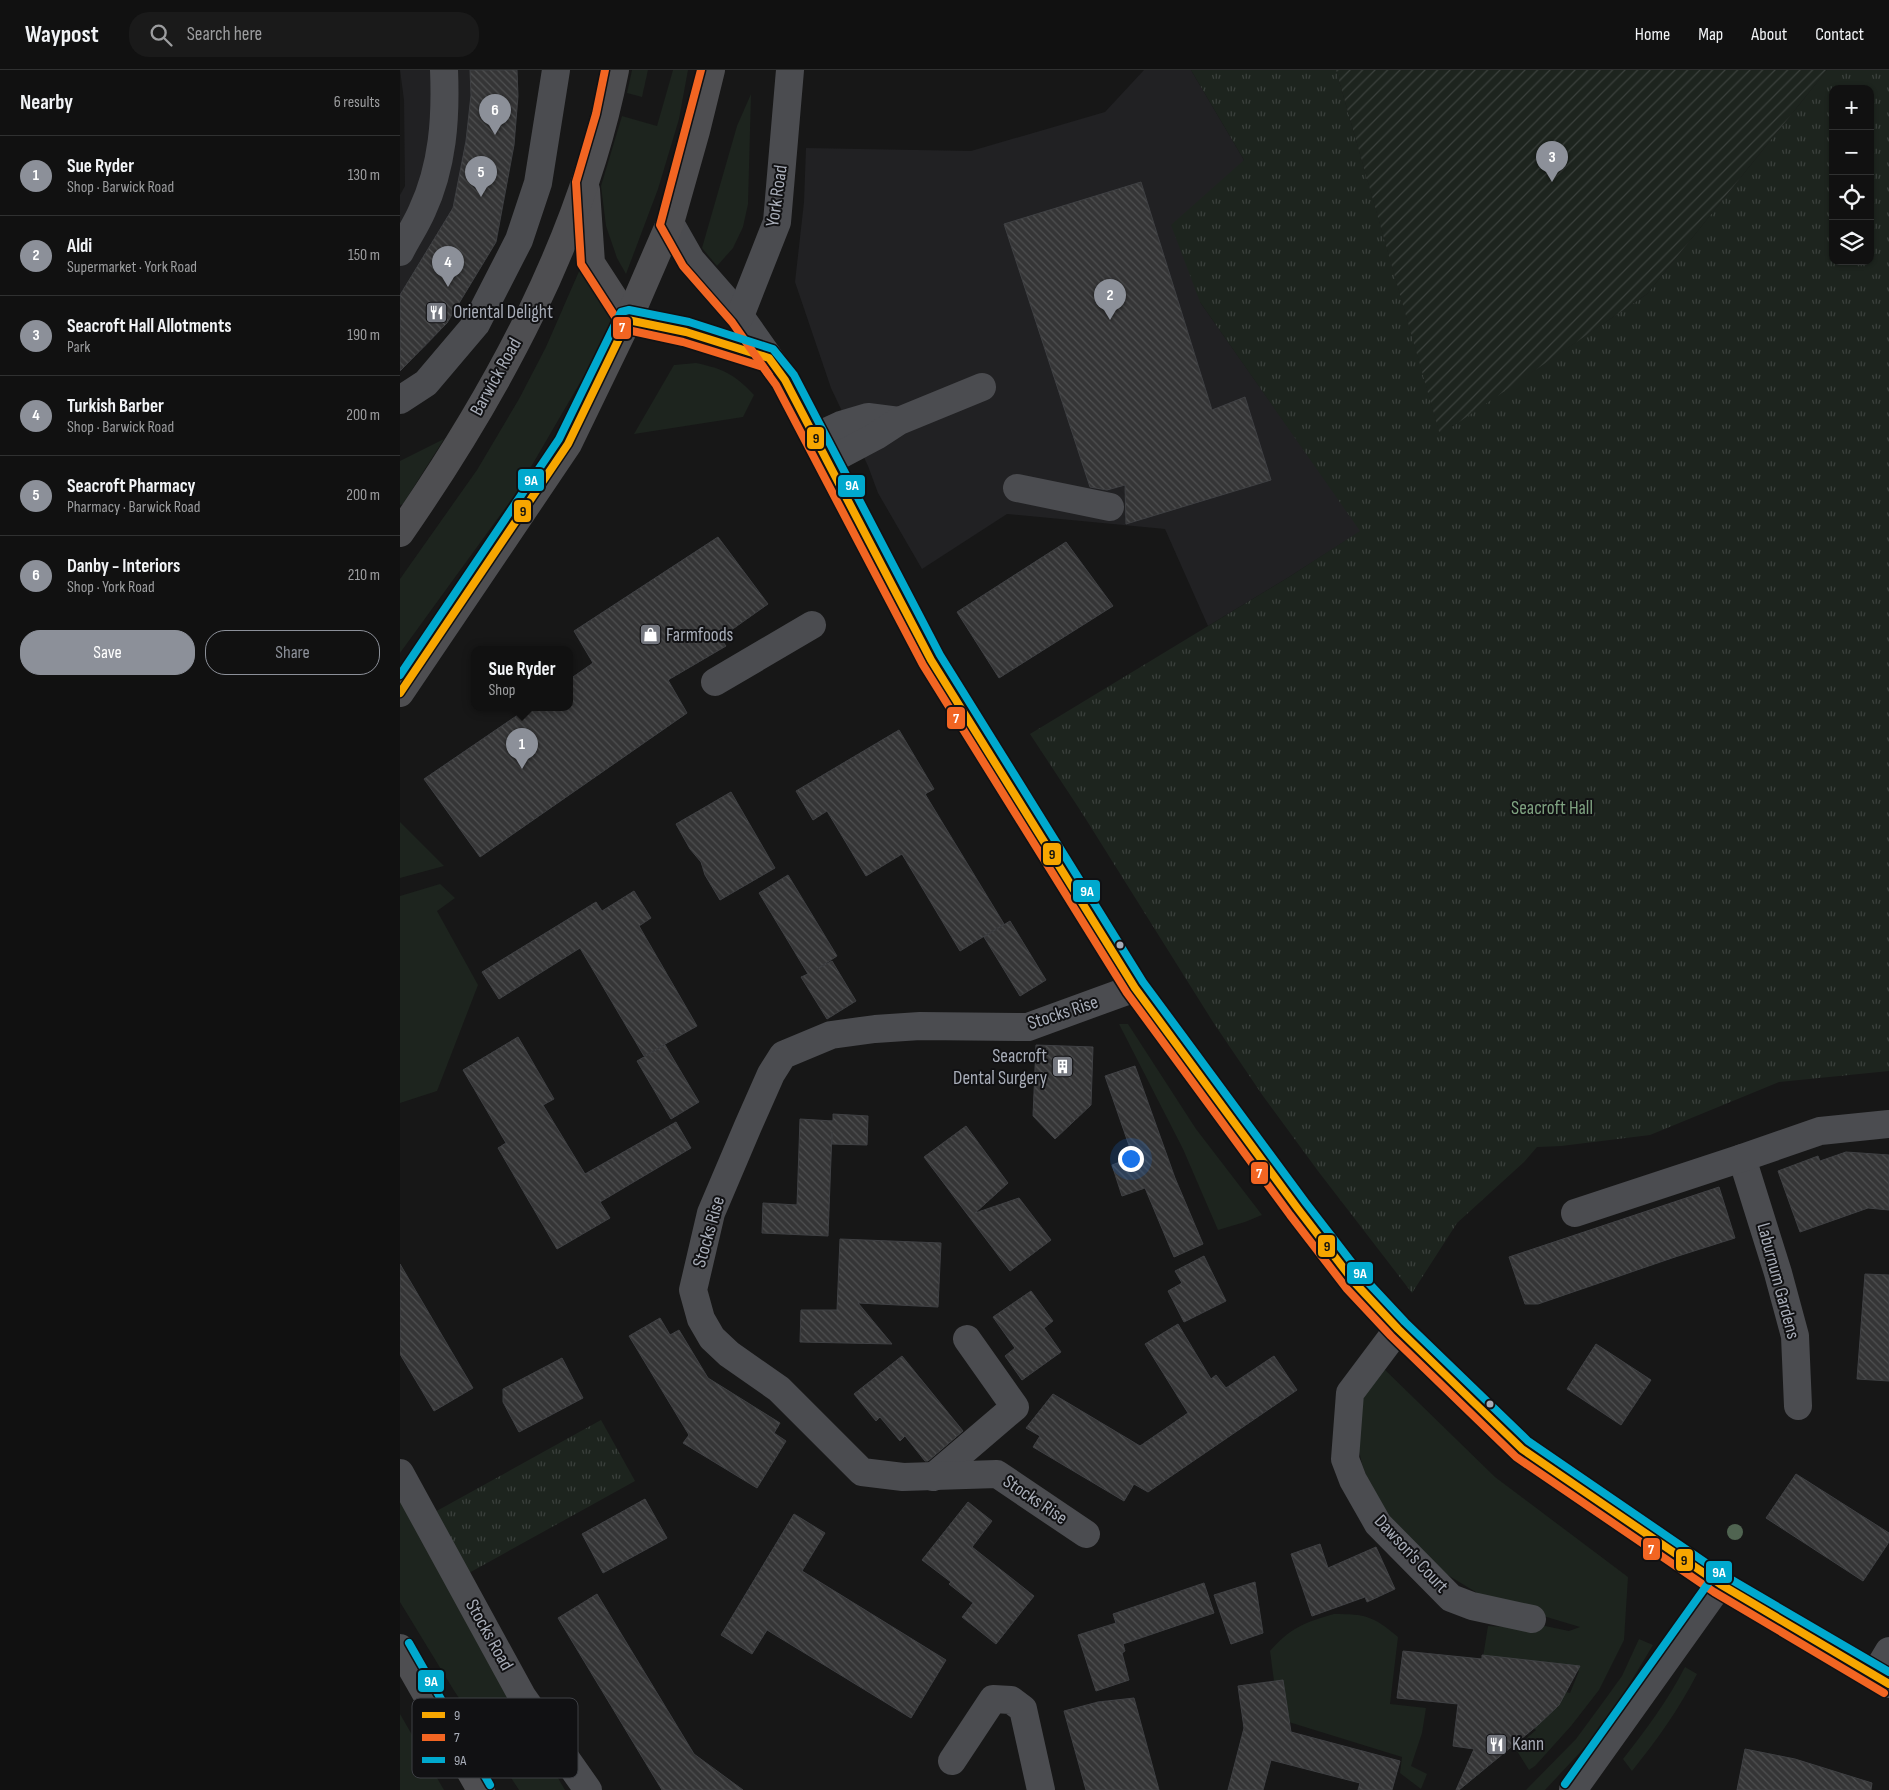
<!DOCTYPE html>
<html lang="en">
<head>
<meta charset="utf-8">
<style>
  :root { --surface:#111; --page:#1a1a1a; --text:#f1f3f6; --muted:#9c9d9f; --line:#303131; --accent:#8c9099 }
  body { margin:0; font-family:"Sofia Sans Condensed",sans-serif; background:var(--page); color:var(--text) }
  .controls { position:absolute; right:15px; top:15px; display:grid; overflow:hidden; border-radius:10px; box-shadow:0 1px 4px #0004 }
  .controls button { width:45px; height:45px; display:grid; place-items:center; padding:0; border:0; border-bottom:1px solid var(--line); background:var(--surface); color:var(--text); font:25px sans-serif }
  .you { position:absolute; left:730px; top:1088px; width:18px; height:18px; margin:-12px; border:4px solid #fff; border-radius:50%; background:#1a73e8; box-shadow:0 0 0 8px #1a73e833 }
  .badge { display:grid; place-items:center; width:32px; height:32px; border-radius:50%; background:var(--accent); color:#fff; font-size:16px; font-weight:700 }
  .pin { position:absolute; translate:-50% -41px; filter:drop-shadow(0 1px 2px #0008) }
  .pin::after { content:''; position:absolute; top:26px; width:18px; height:15px; background:inherit; clip-path:polygon(0 0,100% 0,50% 100%) }
  .popup { position:absolute; left:71px; top:576px; width:102px; height:65px; box-sizing:border-box; display:grid; place-content:center; border-radius:10px; background:var(--surface); filter:drop-shadow(0 1px 4px #0005); font-size:16px; white-space:nowrap; color:var(--muted) }
  .popup b { font-size:19px; color:var(--text) }
  .popup::after { content:''; position:absolute; left:50%; top:100%; margin-left:-10px; border:10px solid transparent; border-top-color:var(--surface) }
  .list { margin:0; padding:0; list-style:none }
  h2 { display:flex; justify-content:space-between; align-items:center; height:65px; margin:0; padding:0 20px; font-size:21px }
  h2 small { font-size:16px; font-weight:400; color:var(--muted) }
  .list li { display:grid; grid-template-columns:32px 1fr auto; gap:15px; align-items:center; box-sizing:border-box; height:80px; padding:0 20px; border-top:1px solid var(--line) }
  .list b { display:block; font-size:19px; white-space:nowrap }
  .list p { margin:0; font-size:16px; white-space:nowrap; color:var(--muted) }
  .list em { font-size:16px; font-style:normal; color:var(--muted) }
  .actions { display:flex; gap:10px; padding:15px 20px }
  .actions a { flex:1; padding:11px 0; border:1px solid var(--accent); border-radius:20px; text-align:center; font-size:18px; color:var(--accent) }
  .actions .main { background:var(--accent); color:#fff }
  .icon { flex:none; width:28px; height:28px; fill:none; stroke:currentColor; stroke-width:2; stroke-linecap:round; stroke-linejoin:round }
  .map { position:relative; flex:none; width:1489px; height:1720px; overflow:hidden }
  header { display:flex; align-items:center; gap:30px; box-sizing:border-box; height:70px; padding:0 25px; background:var(--surface); border-bottom:1px solid var(--line) }
  header strong { font-size:24px }
  nav { display:flex; gap:28px; margin-inline-start:auto; font-size:18px }
  .search { width:350px; height:45px; background:var(--page); display:flex; align-items:center; gap:12px; box-sizing:border-box; padding:0 18px; border-radius:20px; color:var(--muted); font-size:19px }
  main { display:flex }
  aside { flex:1; background:var(--surface) }
  .map>svg:first-child { display:block }
  .built { fill:#212123 }
  .grass { fill:#1d241e }
  .park { fill:url(#park-tufts); fill-rule:evenodd }
  .garden { fill:url(#garden-furrows) }
  .building { fill:url(#building-back-hatch); stroke:#3f4043 }
  .lines { fill:none; stroke-linecap:round; stroke-linejoin:round }
  .minor { stroke:#4b4c50; stroke-width:28 }
  .highway { stroke:#4e4e51; stroke-width:28 }
  .bus-1-casing { stroke:#111113; stroke-width:11 }
  .bus-2-casing { stroke:#111113; stroke-width:11 }
  .bus-3-casing { stroke:#111113; stroke-width:11 }
  .bus-1 { stroke:#f7a600; stroke-width:8 }
  .bus-2 { stroke:#f26522; stroke-width:8 }
  .bus-3 { stroke:#00a9ce; stroke-width:8 }
  .tree { fill:#506451 }
  .bus-dot { fill:#a8adb8; stroke:#111113; stroke-width:2 }
  .labels { text-anchor:middle; dominant-baseline:central; stroke-width:4; stroke-linejoin:round; paint-order:stroke }
  .street-label { font-size:19px; fill:#a8adb8; stroke:#111113 }
  .poi-label { font-size:19px; fill:#a8adb8; stroke:#111113; text-anchor:start }
  .park-label { font-size:19px; fill:#7fa381; stroke:#111113 }
  .key { fill:#111113; stroke:#3e4045; stroke-width:1 }
  .key-label { font-size:14px; fill:#a8adb8 }
  .line-badge { stroke:#111113; stroke-width:2 }
  .badge-label { font-size:14px; text-anchor:middle; font-weight:bold; fill:#fff }
  .pale-badge-label { font-size:14px; text-anchor:middle; font-weight:bold; fill:#111 }
</style>
</head>
<body>
<header>
<strong>Waypost</strong>
<div class="search"><svg class="icon" aria-label="search" viewBox="0 0 24 24"><circle cx="10" cy="10" r="6"/><path d="M15 15l6 6"/></svg>Search here</div>
<nav><a>Home</a><a>Map</a><a>About</a><a>Contact</a></nav>
</header>
<main>
<aside>
<h2>Nearby<small>6 results</small></h2>
<ul class="list">
<li><span class="badge">1</span><div><b>Sue Ryder</b><p>Shop · Barwick Road</p></div><em>130 m</em></li>
<li><span class="badge">2</span><div><b>Aldi</b><p>Supermarket · York Road</p></div><em>150 m</em></li>
<li><span class="badge">3</span><div><b>Seacroft Hall Allotments</b><p>Park</p></div><em>190 m</em></li>
<li><span class="badge">4</span><div><b>Turkish Barber</b><p>Shop · Barwick Road</p></div><em>200 m</em></li>
<li><span class="badge">5</span><div><b>Seacroft Pharmacy</b><p>Pharmacy · Barwick Road</p></div><em>200 m</em></li>
<li><span class="badge">6</span><div><b>Danby - Interiors</b><p>Shop · York Road</p></div><em>210 m</em></li>
</ul>
<div class="actions"><a class="main">Save</a><a>Share</a></div>
</aside>
<div class="map">
<svg width="1489" height="1720" viewBox="0 0 1489 1720">
  <defs>
    <pattern id="park-tufts" width="24" height="20" patternUnits="userSpaceOnUse" patternTransform="scale(1.25)"><rect width="24" height="20" fill="#1d241e"/><path d="M3 7l-1-3M5 7V3M7 7l1-3M15 17l-1-3M17 17v-4M19 17l1-3" fill="none" stroke="#3b413d"/></pattern>
    <pattern id="garden-furrows" width="10" height="10" patternUnits="userSpaceOnUse" patternTransform="scale(1.25)"><rect width="10" height="10" fill="#1d241e"/><path d="M-1 1l2-2M0 10L10 0M9 11l2-2" fill="none" stroke="#3b413d"/></pattern>
    <pattern id="building-back-hatch" width="6" height="6" patternUnits="userSpaceOnUse" patternTransform="scale(1.25)"><rect width="6" height="6" fill="#353536"/><path d="M-1 5l2 2M0 0l6 6M5-1l2 2" fill="none" stroke="#4f5051"/></pattern>
  </defs>
  <rect width="100%" height="100%" fill="#171717"/>
  <g class="built">
    <path d="M0 0H117L118 26 90 180 47 253 26 276 0 300V125L5 116 4 30Z"/>
    <path d="M744 0H791L844 90 800 232 961 461 889 507 808 556 765 459 607 444 522 499 478 423 468 396 431 318 395 212 404 132 406 78 571 81 705 42Z"/>
  </g>
  <g class="grass">
    <path d="M232 0H248L242 27 227 23Z"/>
    <path d="M273 0H288L279 49 258 119 226 204 217 188 206 156 201 116 222 46 257 56Z"/>
    <path d="M351 24 348 134 343 157 333 178 317 196 302 178 337 56Z"/>
    <path d="M180 199 212 249 188 299 114 426 0 583V509L77 400 119 329 146 277Z"/>
    <path d="M296 293C324 299 334 304 354 325L343 347 234 364 274 295Z"/>
    <path d="M44 369 3 434 0 435V391Z"/>
    <path d="M0 752 44 796 0 808Z"/>
    <path d="M40 814 55 828 37 841 78 915 37 1021 0 1033V826Z"/>
    <path d="M719 954H728L796 1059 862 1145 845 1152 818 1160 783 1079Z"/>
    <path d="M979 1294 1095 1407 1228 1507 1224 1570 1199 1620 1171 1656 1135 1696 1129 1700 1115 1678 1136 1660 1134 1659 1166 1622 1170 1623 1179 1601 1083 1587 1088 1556 1130 1558 1131 1553 1169 1561 1180 1557 1123 1540 1079 1524 1041 1501 978 1439 962 1394 953 1355 963 1316Z"/>
    <path d="M0 1427 113 1631 165 1720H119L53 1619 0 1532Z"/>
    <path d="M934 1544C966 1544 973 1546 998 1567L990 1634 1026 1638 1022 1663 1011 1696 1027 1704 1021 1719 1000 1703 1002 1687 879 1649 870 1581C890 1558 905 1552 934 1544Z"/>
    <path d="M1239 1569 1253 1575 1210 1646 1185 1677 1145 1720H1126L1176 1669 1201 1635 1222 1606Z"/>
    <path d="M1285 1597 1297 1604C1279 1639 1257 1670 1232 1701L1223 1689C1246 1660 1268 1630 1285 1597Z"/>
    <path d="M0 1644 44 1720H0Z"/>
  </g>
  <g class="park">
    <path d="M791 0H936L1040 364 1247 224 1427 0H1489V1001L1379 1012 1250 1065 1161 1076 1137 1077 1124 1092 1057 1153 1012 1223 918 1101 863 1026 813 952 682 743 630 664 889 507 960 461 800 232 771 155 844 90ZM1433 19H1470V191H1433Z"/>
    <path d="M201 1350 235 1411 58 1509 24 1448Z"/>
  </g>
  <path class="garden" d="M936 0H1427L1247 224 1040 365Z"/>
  <g class="building">
    <path d="M70 0H117L118 26 114 75 96 172 47 253 0 301V225L53 138 66 71 71 25Z"/>
    <path d="M741 112 812 340 845 327 871 410 726 454 725 415 707 420 690 417 604 154Z"/>
    <path d="M318 467 368 534 320 568 326 576 268 610 287 643 80 787 24 709 128 638H170V609L193 593 174 561Z"/>
    <path d="M666 472 713 536 599 608 557 542Z"/>
    <path d="M499 660 534 719 525 724 604 854 560 881 502 784 466 806 427 741 413 750 396 721Z"/>
    <path d="M331 722 375 798 320 830 305 805 301 792 290 779 276 754Z"/>
    <path d="M388 805 437 886 417 899 432 891 456 931 427 949 401 907 408 904 359 823Z"/>
    <path d="M234 821 251 848 239 856 297 956 244 986 180 878 99 929 82 902 196 832 202 841Z"/>
    <path d="M610 851 646 910 620 926 584 867Z"/>
    <path d="M118 967 154 1029 143 1035 185 1104 276 1052 291 1078 200 1132 210 1148 157 1179 98 1078 106 1073 63 1000Z"/>
    <path d="M265 975 299 1032 271 1049 237 991Z"/>
    <path d="M636 975 693 977 691 1035 655 1069 633 1046Z"/>
    <path d="M735 996 775 1108 803 1174 774 1187 745 1118 722 1126 712 1095 733 1087 705 1006Z"/>
    <path d="M433 1044 468 1046 467 1075 432 1074V1062L428 1166 362 1163 363 1133 397 1135 400 1049 433 1051Z"/>
    <path d="M566 1056 608 1113 575 1143 619 1128 651 1170 610 1201 524 1087Z"/>
    <path d="M1446 1082 1489 1085V1140L1468 1138 1400 1162 1378 1101 1418 1086 1420 1091Z"/>
    <path d="M1319 1117 1335 1168 1275 1187 1138 1234H1125L1109 1187Z"/>
    <path d="M440 1169 541 1173 538 1237 458 1233 492 1274 400 1272 401 1240H437Z"/>
    <path d="M804 1186 826 1231 784 1252 768 1221 782 1213 775 1201Z"/>
    <path d="M0 1194 73 1318 34 1341 0 1284Z"/>
    <path d="M1465 1204 1489 1205V1311L1457 1309Z"/>
    <path d="M631 1221 653 1251 644 1258 661 1282 622 1310 605 1286 615 1278 593 1247Z"/>
    <path d="M260 1248 270 1265 279 1260 308 1308 380 1353 374 1363 386 1371 357 1418 283 1373 289 1365 229 1266Z"/>
    <path d="M778 1254 811 1309 816 1305 826 1318 874 1286 897 1320 748 1422 734 1414 724 1431 633 1377 640 1366 626 1358 653 1324 740 1376 788 1343 745 1274Z"/>
    <path d="M1196 1274 1251 1310 1221 1355 1167 1319Z"/>
    <path d="M502 1286 563 1361 528 1391H525L505 1366 500 1371 480 1347 476 1351 454 1324Z"/>
    <path d="M162 1288 183 1328 119 1362 103 1332V1319Z"/>
    <path d="M1396 1404 1489 1463V1472L1463 1511 1366 1448Z"/>
    <path d="M245 1429 267 1468 203 1503 182 1464Z"/>
    <path d="M568 1432 592 1451 572 1477 634 1526 596 1574 562 1547 573 1533 549 1514 551 1512 522 1490Z"/>
    <path d="M394 1444 425 1463 402 1501 546 1590 511 1648 367 1560 352 1584 321 1565Z"/>
    <path d="M920 1474 928 1498 976 1477 995 1519 967 1532 965 1527 912 1546 891 1484Z"/>
    <path d="M855 1512 863 1563 831 1574 814 1525Z"/>
    <path d="M804 1513 814 1543 723 1574 725 1581 722 1583 729 1610 696 1621 678 1565 716 1553 713 1544Z"/>
    <path d="M197 1524 294 1684 343 1720H262L158 1548Z"/>
    <path d="M1003 1581 1082 1589V1585L1180 1596 1159 1635 1138 1655 1059 1720H1056L1074 1679 1053 1676 1058 1634 997 1628Z"/>
    <path d="M883 1610 891 1662 1000 1691 992 1720H958L960 1713 871 1690 863 1720H828L844 1658 838 1616Z"/>
    <path d="M734 1628 759 1720H686L664 1641 698 1632Z"/>
    <path d="M1345 1679 1395 1689 1472 1713 1471 1720H1337Z"/>
  </g>
  <g class="lines">
    <g class="minor">
      <path d="M270 153 291 190 340 246 385 310 531 590 735 918 898 1139 955 1213 998 1259 1122 1379 1320 1514 1489 1614"/>
      <path d="M0 182C7 168 16 155 22 141 43 96 46 48 44 0"/>
      <path d="M340 246 377 152 390 0"/>
      <path d="M228 250 286 262 369 288"/>
      <path d="M0 330 26 313 76 254 119 170 138 113 156 0"/>
      <path d="M415 367 441 355 468 347 499 351"/>
      <path d="M427 392 476 366 499 351 582 317"/>
      <path d="M617 418 710 437"/>
      <path d="M315 612 412 555"/>
      <path d="M1342 1088 1378 1203 1395 1266 1398 1336"/>
      <path d="M1175 1143 1342 1088 1420 1061 1489 1054"/>
      <path d="M998 1259 950 1323 945 1389 953 1410 978 1454 1051 1528 1072 1536 1132 1549"/>
      <path d="M0 1403 122 1626 188 1720"/>
      <path d="M533 1407 615 1337 567 1269"/>
      <path d="M686 1464 597 1404 503 1407 462 1402 379 1319 329 1284 312 1268 301 1249 293 1220 311 1143 348 1056 371 1004 383 985 431 965 475 959 520 956 628 957 735 918"/>
      <path d="M1474 1606 1489 1581"/>
      <path d="M552 1691 593 1629 611 1630 623 1639 641 1720"/>
      <path d="M1173 1720 1320 1514"/>
    </g>
    <g class="highway">
      <path d="M186 120 191 193 228 250"/>
      <path d="M0 463C97 323 182 168 215 0"/>
      <path d="M0 623 168 374 228 250 270 153 296 61 311 0"/>
      <path d="M0 1578 81 1720"/>
    </g>
    <defs>
      <g id="bus-1">
        <path d="M228 250 286 262 369 288 385 310 531 590 735 918 898 1139 955 1213 998 1259 1122 1379 1320 1514 1489 1614"/>
        <path d="M0 623 168 374 228 250"/>
      </g>
      <g id="bus-2">
        <path d="M205 0 196 44 176 112 181 194 223 259 283 272 363 297 376 315 523 595 727 923 890 1145 947 1219 991 1266 1116 1387 1314 1522 1484 1623"/>
        <path d="M301 0 260 155 283 196 332 252 369 305"/>
      </g>
      <g id="bus-3">
        <path d="M0 605 159 369 221 242 229 240 289 252 373 279 394 305 540 585 743 912 906 1133 963 1207 1005 1252 1128 1371 1325 1506 1489 1602"/>
        <path d="M9 1573 90 1715"/>
        <path d="M1165 1714 1312 1508"/>
      </g>
    </defs>
    <use href="#bus-1" class="bus-1-casing"/>
    <use href="#bus-2" class="bus-2-casing"/>
    <use href="#bus-3" class="bus-3-casing"/>
    <use href="#bus-1" class="bus-1"/>
    <use href="#bus-2" class="bus-2"/>
    <use href="#bus-3" class="bus-3"/>
  </g>
  <circle class="tree" cx="1335" cy="1462" r="8"/>
  <defs>
    <symbol id="restaurant-square" viewBox="-11 -11 22 22"><rect x="-9" y="-9" width="18" height="18" rx="4" fill="#757880" stroke="#111113"/><path d="M-5-6h1v4h1v-4h1v4h1v-4h1v5L-1.5 .5V6h-2V.5L-5-1ZM5-6V6H3V1.5H1.5Q1.5-4 5-6Z" fill="#fff"/></symbol>
    <symbol id="shop-square" viewBox="-11 -11 22 22"><rect x="-9" y="-9" width="18" height="18" rx="4" fill="#757880" stroke="#111113"/><path d="M-5-2.5h2.3a2.7 3.5 0 0 1 5.4 0H5L5.5 6h-11ZM-1.5-2.5h3a1.5 2.3 0 0 0-3 0Z" fill="#fff"/></symbol>
    <symbol id="building-square" viewBox="-11 -11 22 22"><rect x="-9" y="-9" width="18" height="18" rx="4" fill="#757880" stroke="#111113"/><path d="M-4-6H4V6H1V3H-1V6H-4ZM-2.5-4.3h1.7v1.8h-1.7ZM.8-4.3h1.7v1.8H.8ZM-2.5-1h1.7V.8h-1.7ZM.8-1h1.7V.8H.8Z" fill="#fff"/></symbol>
  </defs>
  <g fill-rule="evenodd">
    <use href="#restaurant-square" x="24" y="230" width="25" height="25"/>
    <use href="#shop-square" x="238" y="552" width="25" height="25"/>
    <use href="#building-square" x="650" y="984" width="25" height="25"/>
    <use href="#restaurant-square" x="1084" y="1662" width="25" height="25"/>
  </g>
  <g class="bus-dot">
    <circle cx="720" cy="875" r="4.5"/>
    <circle cx="1090" cy="1334" r="4.5"/>
  </g>
  <g class="labels">
    <g class="street-label">
      <text transform="translate(377 126) rotate(-82)">York Road</text>
      <text transform="translate(96 307) rotate(-61)">Barwick Road</text>
      <text transform="translate(663 943) rotate(-18)">Stocks Rise</text>
      <text transform="translate(309 1162) rotate(-74)">Stocks Rise</text>
      <text transform="translate(1378 1211) rotate(75)">Laburnum Gardens</text>
      <text transform="translate(635 1430) rotate(34)">Stocks Rise</text>
      <text transform="translate(1011 1484) rotate(47)">Dawson's Court</text>
      <text transform="translate(89 1565) rotate(61)">Stocks Road</text>
    </g>
    <g class="poi-label">
      <text x="53" y="242">Oriental Delight</text>
      <text x="266" y="565">Farmfoods</text>
      <text x="647" y="986" text-anchor="end">Seacroft<tspan x="647" dy="22">Dental Surgery</tspan></text>
      <text x="1112" y="1674">Kann</text>
    </g>
    <g class="park-label">
      <text x="1152" y="738">Seacroft Hall</text>
    </g>
  </g>
  <rect x="12" y="1628" width="166" height="80" rx="8" class="key"/>
  <rect x="22" y="1642" width="23" height="6" fill="#f7a600"/>
  <rect x="22" y="1664" width="23" height="7" fill="#f26522"/>
  <rect x="22" y="1687" width="23" height="6" fill="#00a9ce"/>
  <g class="key-label">
    <text x="54" y="1650">9</text>
    <text x="54" y="1672">7</text>
    <text x="54" y="1695">9A</text>
  </g>
  <g class="line-badge">
    <rect x="212" y="246" width="20" height="24" rx="5" fill="#f26522"/>
    <rect x="406" y="356" width="19" height="24" rx="5" fill="#f7a600"/>
    <rect x="117" y="398" width="28" height="24" rx="5" fill="#00a9ce"/>
    <rect x="437" y="404" width="29" height="24" rx="5" fill="#00a9ce"/>
    <rect x="113" y="429" width="19" height="24" rx="5" fill="#f7a600"/>
    <rect x="546" y="636" width="20" height="24" rx="5" fill="#f26522"/>
    <rect x="642" y="772" width="20" height="24" rx="5" fill="#f7a600"/>
    <rect x="672" y="809" width="29" height="24" rx="5" fill="#00a9ce"/>
    <rect x="850" y="1091" width="19" height="24" rx="5" fill="#f26522"/>
    <rect x="917" y="1164" width="19" height="24" rx="5" fill="#f7a600"/>
    <rect x="946" y="1191" width="28" height="24" rx="5" fill="#00a9ce"/>
    <rect x="1242" y="1467" width="19" height="24" rx="5" fill="#f26522"/>
    <rect x="1275" y="1478" width="19" height="24" rx="5" fill="#f7a600"/>
    <rect x="1305" y="1490" width="28" height="24" rx="5" fill="#00a9ce"/>
    <rect x="17" y="1599" width="28" height="24" rx="5" fill="#00a9ce"/>
  </g>
  <g class="badge-label">
    <text x="222" y="262">7</text>
    <text x="131" y="415">9A</text>
    <text x="452" y="420">9A</text>
    <text x="556" y="653">7</text>
    <text x="687" y="826">9A</text>
    <text x="859" y="1108">7</text>
    <text x="960" y="1208">9A</text>
    <text x="1251" y="1484">7</text>
    <text x="1319" y="1507">9A</text>
    <text x="31" y="1616">9A</text>
  </g>
  <g class="pale-badge-label">
    <text x="416" y="373">9</text>
    <text x="123" y="446">9</text>
    <text x="652" y="789">9</text>
    <text x="927" y="1181">9</text>
    <text x="1284" y="1495">9</text>
  </g>
</svg>
<div class="controls">
<button>+</button>
<button>−</button>
<button><svg class="icon" aria-label="locate" viewBox="0 0 24 24"><circle cx="12" cy="12" r="6"/><path d="M12 2v4M12 18v4M2 12h4M18 12h4"/></svg></button>
<button><svg class="icon" aria-label="layers" viewBox="0 0 24 24"><path d="M12 4l9 5-9 5-9-5zM3 14l9 5 9-5"/></svg></button>
</div>
<div class="you"></div>
<div class="pin badge" style="left:122px;top:699px">1</div>
<div class="popup"><b>Sue Ryder</b>Shop</div>
<div class="pin badge" style="left:710px;top:250px">2</div>
<div class="pin badge" style="left:1152px;top:112px">3</div>
<div class="pin badge" style="left:48px;top:217px">4</div>
<div class="pin badge" style="left:81px;top:127px">5</div>
<div class="pin badge" style="left:95px;top:65px">6</div>
</div>
</main>
</body>
</html>
